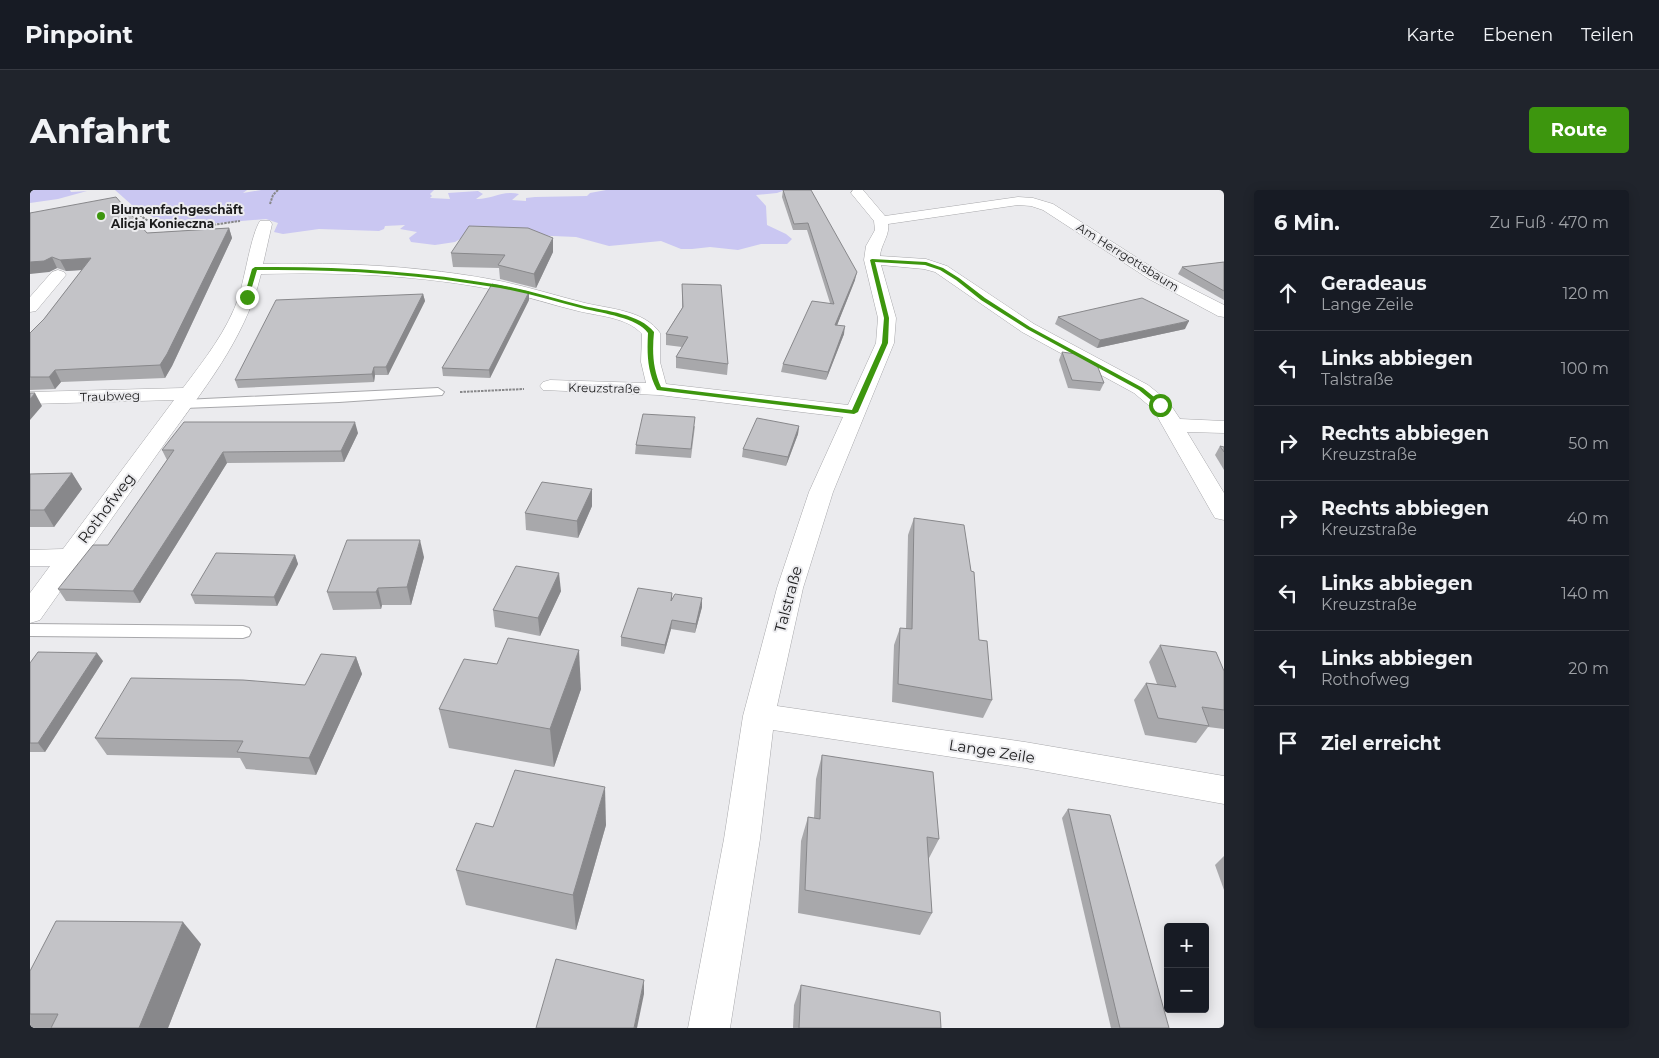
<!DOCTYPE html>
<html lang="de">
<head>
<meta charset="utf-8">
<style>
  :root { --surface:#171b24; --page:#20242c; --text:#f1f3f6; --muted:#9ea1a6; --line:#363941; --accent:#3d960e }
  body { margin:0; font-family:Montserrat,sans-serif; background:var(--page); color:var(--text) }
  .controls { position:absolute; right:15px; bottom:15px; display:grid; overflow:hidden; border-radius:5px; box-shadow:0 2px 12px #0003 }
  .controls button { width:45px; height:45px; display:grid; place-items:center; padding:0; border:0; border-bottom:1px solid var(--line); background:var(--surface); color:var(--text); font:25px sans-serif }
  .stop { position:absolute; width:15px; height:15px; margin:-11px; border:4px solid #3d960e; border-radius:50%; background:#fff }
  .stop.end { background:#3d960e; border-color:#fff; box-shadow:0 1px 5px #0008 }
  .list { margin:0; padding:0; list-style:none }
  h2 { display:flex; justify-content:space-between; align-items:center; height:65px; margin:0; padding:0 20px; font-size:21px }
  h2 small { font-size:16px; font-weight:400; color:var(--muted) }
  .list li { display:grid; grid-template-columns:32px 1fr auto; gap:15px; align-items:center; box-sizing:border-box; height:75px; padding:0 20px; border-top:1px solid var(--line) }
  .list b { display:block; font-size:19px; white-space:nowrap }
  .list p { margin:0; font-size:16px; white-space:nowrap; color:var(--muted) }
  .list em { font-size:16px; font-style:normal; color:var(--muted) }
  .icon { flex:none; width:28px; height:28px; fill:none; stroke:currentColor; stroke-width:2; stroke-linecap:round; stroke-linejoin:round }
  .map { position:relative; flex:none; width:1194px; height:838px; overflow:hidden; border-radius:5px }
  header { display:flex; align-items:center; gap:30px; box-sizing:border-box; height:70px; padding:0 25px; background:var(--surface); border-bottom:1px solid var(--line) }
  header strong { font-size:24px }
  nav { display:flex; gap:28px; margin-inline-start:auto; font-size:18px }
  .intro { display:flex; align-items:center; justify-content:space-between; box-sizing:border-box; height:120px; padding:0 30px }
  h1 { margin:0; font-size:35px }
  .button { padding:12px 22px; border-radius:5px; background:var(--accent); color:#fff; font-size:18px; font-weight:700 }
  main { display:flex; gap:30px; padding:0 30px }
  aside { flex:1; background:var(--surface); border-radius:5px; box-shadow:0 2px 12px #0003 }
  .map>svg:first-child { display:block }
  .green { fill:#cac7f2 }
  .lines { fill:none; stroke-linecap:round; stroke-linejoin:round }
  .lane-casing { stroke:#a8a8ab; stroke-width:2 }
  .street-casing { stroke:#a8a8ab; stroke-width:1 }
  .path { stroke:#88888a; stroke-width:2; stroke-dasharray:2.5 1; stroke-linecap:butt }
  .lane { fill:#fff; fill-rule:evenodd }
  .street { fill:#fff; fill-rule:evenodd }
  .wall { fill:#a8a8ab }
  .shaded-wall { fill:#88888b }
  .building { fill:#c3c3c7; stroke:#88888b }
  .route { fill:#3d960e }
  .poi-dot { fill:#3d960e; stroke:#ebebee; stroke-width:2 }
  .labels { text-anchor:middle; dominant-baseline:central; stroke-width:4; stroke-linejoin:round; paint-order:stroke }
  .far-poi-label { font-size:12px; font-weight:bold; fill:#1b1b1c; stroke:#ebebee; text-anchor:start }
  .far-street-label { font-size:12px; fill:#1b1b1c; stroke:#ebebee }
  .street-label { font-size:15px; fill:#1b1b1c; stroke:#ebebee }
</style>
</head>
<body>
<header>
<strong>Pinpoint</strong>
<nav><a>Karte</a><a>Ebenen</a><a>Teilen</a></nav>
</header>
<div class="intro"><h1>Anfahrt</h1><a class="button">Route</a></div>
<main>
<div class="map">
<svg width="1194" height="838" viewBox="0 0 1194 838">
  <rect width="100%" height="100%" fill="#ebebee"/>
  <g class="green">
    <path d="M0 0H40L41 2 57 1 28 9 0 13Z"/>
    <path d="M85 0H217L213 3 231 0H404L400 4 402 6 400 8 420 9 418 3 448 1 453 4 446 9C460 10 473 0 489 4L482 10 496 11V8L505 7 557 6 560 3 576 0H755L747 3 726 5 736 16 737 35 756 44 762 49 757 54H731L708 60 680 57 662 59H651L631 51 579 56 546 47 500 45 430 49 425 52 405 55 381 52 379 48 387 42 370 39 375 35 355 36 354 39 349 41 289 39 253 44 244 42 248 33 236 29 153 36 134 35 111 19 103 16Z"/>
  </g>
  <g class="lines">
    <defs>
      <g id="lane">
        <path d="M408 198 414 202 412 205 309 212 154 218 148 214 154 210Z"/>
        <path d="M0 434 213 436 219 438 221 442 219 446 213 448 0 446Z"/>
      </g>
      <g id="street">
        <path d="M823 0H833L855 26 988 7 1003 8 1023 14 1131 83 1194 115V127L1188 126 1119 89 1013 20 1001 16 988 15 858 34C860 45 851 54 850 66L896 69 917 76 1004 134 1118 195 1138 211 1150 229 1194 231V243L1157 242 1194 303V330L1185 328 1182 323 1123 219 1104 203 992 142 905 82 894 79 851 75 866 128 864 153 803 302 773 398 747 516 995 552 1194 586V614L995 578 743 540 730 649 700 838H658L694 649 713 526 747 398 779 302 813 227 629 205 513 200 510 196 513 192 520 190 616 193 611 172 612 144C597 127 568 126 548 121 522 115 497 106 470 101 392 85 311 82 231 84 215 151 171 202 133 256 92 314 51 372 10 430L0 433V403L20 376H0V360L33 359 144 210 0 214V202L153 198C174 170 198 140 209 106 215 87 221 45 230 31H240L242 34 233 74C312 72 393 76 470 91 499 97 527 106 555 113 580 119 614 120 630 143V172L636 194 818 215 846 153 848 128 834 70 836 56 845 40 844 31 821 3Z"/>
        <path d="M28 80 34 82 36 85 6 121 0 122V107L22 82Z"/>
      </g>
    </defs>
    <use href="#lane" class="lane-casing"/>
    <use href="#street" class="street-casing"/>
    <g class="path">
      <path d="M88 14C104 17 111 29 125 34 150 43 184 34 210 31"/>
      <path d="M240 14 243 5 248 0"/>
      <path d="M430 202 494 199"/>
    </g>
    <use href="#lane" class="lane"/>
    <use href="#street" class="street"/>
  </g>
  <g class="wall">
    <path d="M753 0 825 90 807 135 814 144 796 190 751 182 753 174 800 113 777 40H763L752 7Z"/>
    <path d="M0 23 117 43 199 38 202 48 142 176 135 188 31 192 25 199 0 200V143L14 129 52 80 36 81 27 78 19 82Z"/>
    <path d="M523 48V62L506 98 470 89 469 78 423 77 421 63Z"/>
    <path d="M1194 72V110L1148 84 1152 77Z"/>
    <path d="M652 94 698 174 697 185 646 178V167L652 157 636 155V144L652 118Z"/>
    <path d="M393 104 395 111 358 185H345L344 192 208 198 205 190Z"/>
    <path d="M499 110 460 188 413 186 412 178Z"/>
    <path d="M1028 127 1155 139 1067 158 1025 134Z"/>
    <path d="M1032 162 1074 193 1070 201 1038 198 1029 170Z"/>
    <path d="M665 236 661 268 605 264 606 255Z"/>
    <path d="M769 236 768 244 756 276 712 267 713 259Z"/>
    <path d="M328 243 314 272 197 273 110 413 36 411 28 399 78 355 137 270 132 260Z"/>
    <path d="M1190 256 1194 257V280L1185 265Z"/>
    <path d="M42 283 52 299 24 337H0V284Z"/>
    <path d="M562 299V316L548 348 496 340 495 323Z"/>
    <path d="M884 328 949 450 962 510 953 528 862 512 864 455 870 438 876 439 878 345Z"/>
    <path d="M265 365 268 374 247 416 165 414 161 405Z"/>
    <path d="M394 367 381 415H352L351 419 303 420 297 402Z"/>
    <path d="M531 401 510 446 465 437 463 420Z"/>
    <path d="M642 403V409L672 417 665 443 641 439 634 464 591 456V447Z"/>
    <path d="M1130 455 1194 520V539L1178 537 1166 553 1115 545 1104 510 1116 493 1127 494 1119 472Z"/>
    <path d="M326 467 332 484 286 585 216 579 210 568 77 565 65 548 275 495Z"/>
    <path d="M73 471 15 562H0V473Z"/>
    <path d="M551 499 524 577 419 558 409 519Z"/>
    <path d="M792 565 909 649 898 670 902 723 890 745 768 723 771 651 778 627 784 628 786 589Z"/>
    <path d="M1038 619 1139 838H1081L1032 628Z"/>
    <path d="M576 635 546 740 436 715 426 680 463 637Z"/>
    <path d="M1194 666V700L1185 675Z"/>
    <path d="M171 754 138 838H0V781Z"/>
    <path d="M771 795 911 838H763L764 815Z"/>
  </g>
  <g class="shaded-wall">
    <path d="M199 38 202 48 142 176 135 188 130 175Z"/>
    <path d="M523 48V62L506 98 504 84Z"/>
    <path d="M22 67 27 78 19 82 0 84V72Z"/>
    <path d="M61 68 66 79 36 81 30 70Z"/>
    <path d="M827 82 825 90 804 143 805 135Z"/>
    <path d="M499 102V110L460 188 459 180Z"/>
    <path d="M393 104 395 111 358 185 356 177Z"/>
    <path d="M1159 131 1155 139 1067 158 1070 150Z"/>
    <path d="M815 136 814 144 796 190 798 182Z"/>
    <path d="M344 177 345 185 344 192 342 184Z"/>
    <path d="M25 180 31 192 25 199 19 187Z"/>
    <path d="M5 203 12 216 0 230V209Z"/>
    <path d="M325 232 328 243 314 272 311 261Z"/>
    <path d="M769 236 768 244 756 276 758 267Z"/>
    <path d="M193 262 197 273 110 413 103 401Z"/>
    <path d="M42 283 52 299 24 337 14 320Z"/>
    <path d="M562 299V316L548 348 547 331Z"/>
    <path d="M390 350 394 367 381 415 377 397Z"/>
    <path d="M265 365 268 374 247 416 244 407Z"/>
    <path d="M529 383 531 401 510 446 508 428Z"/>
    <path d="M348 398 352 415 351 419 346 402Z"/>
    <path d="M672 408V417L665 443 666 434Z"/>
    <path d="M642 430 641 439 634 464 635 455Z"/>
    <path d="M549 460 551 499 524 577 520 539Z"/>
    <path d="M67 463 73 471 15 562 8 553Z"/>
    <path d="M326 467 332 484 286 585 279 568Z"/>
    <path d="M575 597 576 635 546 740 543 705Z"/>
    <path d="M153 732 171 754 138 838H109Z"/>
    <path d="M614 790V804L607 838H604Z"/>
  </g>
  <g class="building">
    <path d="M753 0H781L827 82 805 135 815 136 798 182 753 174 782 111 804 114 778 33 764 34Z"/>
    <path d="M86 7 117 43 199 38 137 164 130 175 25 180 19 187H0V143L14 129 61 68 30 70 22 67 14 71 0 72V23Z"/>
    <path d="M439 36 498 38 523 48 504 84 468 75 475 65 421 63Z"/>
    <path d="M1194 72V101L1152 77Z"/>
    <path d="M462 94 499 102 459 180 412 178Z"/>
    <path d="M652 94 691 95 698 174 646 167 658 147 636 144 653 117Z"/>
    <path d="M393 104 356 177H344L342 184 205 190 246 110Z"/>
    <path d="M1112 108 1159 131 1070 150 1028 127Z"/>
    <path d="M1032 162 1046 164 1067 175 1074 193 1042 190Z"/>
    <path d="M0 203H5L0 209Z"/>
    <path d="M613 224 665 227 661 259 606 255Z"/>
    <path d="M727 228 769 236 758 267 713 259Z"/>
    <path d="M154 232H325L311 261 193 262 103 401 28 399 63 355H78L144 260H132Z"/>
    <path d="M1190 256 1194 257V262Z"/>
    <path d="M42 283 14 320H0V284Z"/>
    <path d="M512 292 562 299 547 331 495 323Z"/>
    <path d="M884 328 934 335 941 381 944 382 949 450 957 451 962 510 868 494 870 438 882 439Z"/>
    <path d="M317 350H390L377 397 348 398 346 402H297Z"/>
    <path d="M186 363 265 365 244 407 161 405Z"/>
    <path d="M486 376 529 383 508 428 463 420Z"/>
    <path d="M608 398 642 403 641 411 645 404 672 408 666 434 642 430 635 455 591 447Z"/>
    <path d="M478 448 549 460 520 539 409 519 434 469 467 474Z"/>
    <path d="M1130 455 1186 462 1194 481V520L1172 517 1179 536 1128 528 1116 493 1146 497Z"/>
    <path d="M8 462 67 463 8 553H0V473Z"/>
    <path d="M291 464 326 467 279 568 207 562 213 551 65 548 101 488 213 490 275 495Z"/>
    <path d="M792 565 903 582 909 649 897 647 902 723 775 700 778 627 790 629Z"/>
    <path d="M485 580 575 597 543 705 426 680 446 633 463 637Z"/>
    <path d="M1038 619 1080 625 1139 838H1090Z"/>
    <path d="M26 731 153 732 109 838H21L28 824H0V781Z"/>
    <path d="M526 769 614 790 604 838H506Z"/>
    <path d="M771 795 910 822 911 838H769Z"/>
  </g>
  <path class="route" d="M842 69 896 72 913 78 929 88 955 108 1000 137 1113 198 1134 215 1128 216 1109 200 997 139 951 110 926 90 910 80 895 75 845 72 859 128 858 153 828 222 824 224 627 200C617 181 617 163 618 143 608 128 572 123 555 119 527 112 498 103 470 98 389 84 308 79 227 80L219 107H214L222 79 225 77C307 76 389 81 470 95 498 100 526 109 554 116 576 121 610 124 624 142 622 163 623 179 631 197L822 220 852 153 854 128 840 70Z"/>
  <circle class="poi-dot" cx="71" cy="26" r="5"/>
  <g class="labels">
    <g class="far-poi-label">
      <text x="81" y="19">Blumenfachgeschäft<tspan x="81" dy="14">Alicja Konieczna</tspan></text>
    </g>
    <g class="far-street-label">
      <text transform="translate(1098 67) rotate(32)">Am Herrgottsbaum</text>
      <text transform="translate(574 198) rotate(1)">Kreuzstraße</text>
      <text transform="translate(80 206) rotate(-2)">Traubweg</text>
    </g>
    <g class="street-label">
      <text transform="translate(76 318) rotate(-53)">Rothofweg</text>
      <text transform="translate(758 409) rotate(-75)">Talstraße</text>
      <text transform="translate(962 561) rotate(9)">Lange Zeile</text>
    </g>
  </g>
</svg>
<div class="controls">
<button>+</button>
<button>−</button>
</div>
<div class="stop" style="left:1130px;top:215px"></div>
<div class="stop end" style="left:217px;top:107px"></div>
</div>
<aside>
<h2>6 Min.<small>Zu Fuß · 470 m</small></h2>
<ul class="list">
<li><svg class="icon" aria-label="ahead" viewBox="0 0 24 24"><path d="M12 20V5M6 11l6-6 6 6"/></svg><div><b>Geradeaus</b><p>Lange Zeile</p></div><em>120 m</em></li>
<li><svg class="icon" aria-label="left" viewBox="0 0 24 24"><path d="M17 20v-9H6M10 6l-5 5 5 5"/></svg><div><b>Links abbiegen</b><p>Talstraße</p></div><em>100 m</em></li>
<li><svg class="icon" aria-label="right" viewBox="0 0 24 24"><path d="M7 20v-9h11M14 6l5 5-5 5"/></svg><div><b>Rechts abbiegen</b><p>Kreuzstraße</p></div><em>50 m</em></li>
<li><svg class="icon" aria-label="right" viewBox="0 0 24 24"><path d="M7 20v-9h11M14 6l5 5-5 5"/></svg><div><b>Rechts abbiegen</b><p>Kreuzstraße</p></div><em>40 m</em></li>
<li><svg class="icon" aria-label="left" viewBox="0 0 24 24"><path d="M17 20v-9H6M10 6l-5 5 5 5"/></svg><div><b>Links abbiegen</b><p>Kreuzstraße</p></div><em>140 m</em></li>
<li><svg class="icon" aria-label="left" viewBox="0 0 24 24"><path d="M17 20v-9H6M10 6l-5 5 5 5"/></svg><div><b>Links abbiegen</b><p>Rothofweg</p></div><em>20 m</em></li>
<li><svg class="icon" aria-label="arrive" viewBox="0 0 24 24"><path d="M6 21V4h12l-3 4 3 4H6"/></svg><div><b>Ziel erreicht</b></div></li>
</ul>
</aside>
</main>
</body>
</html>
